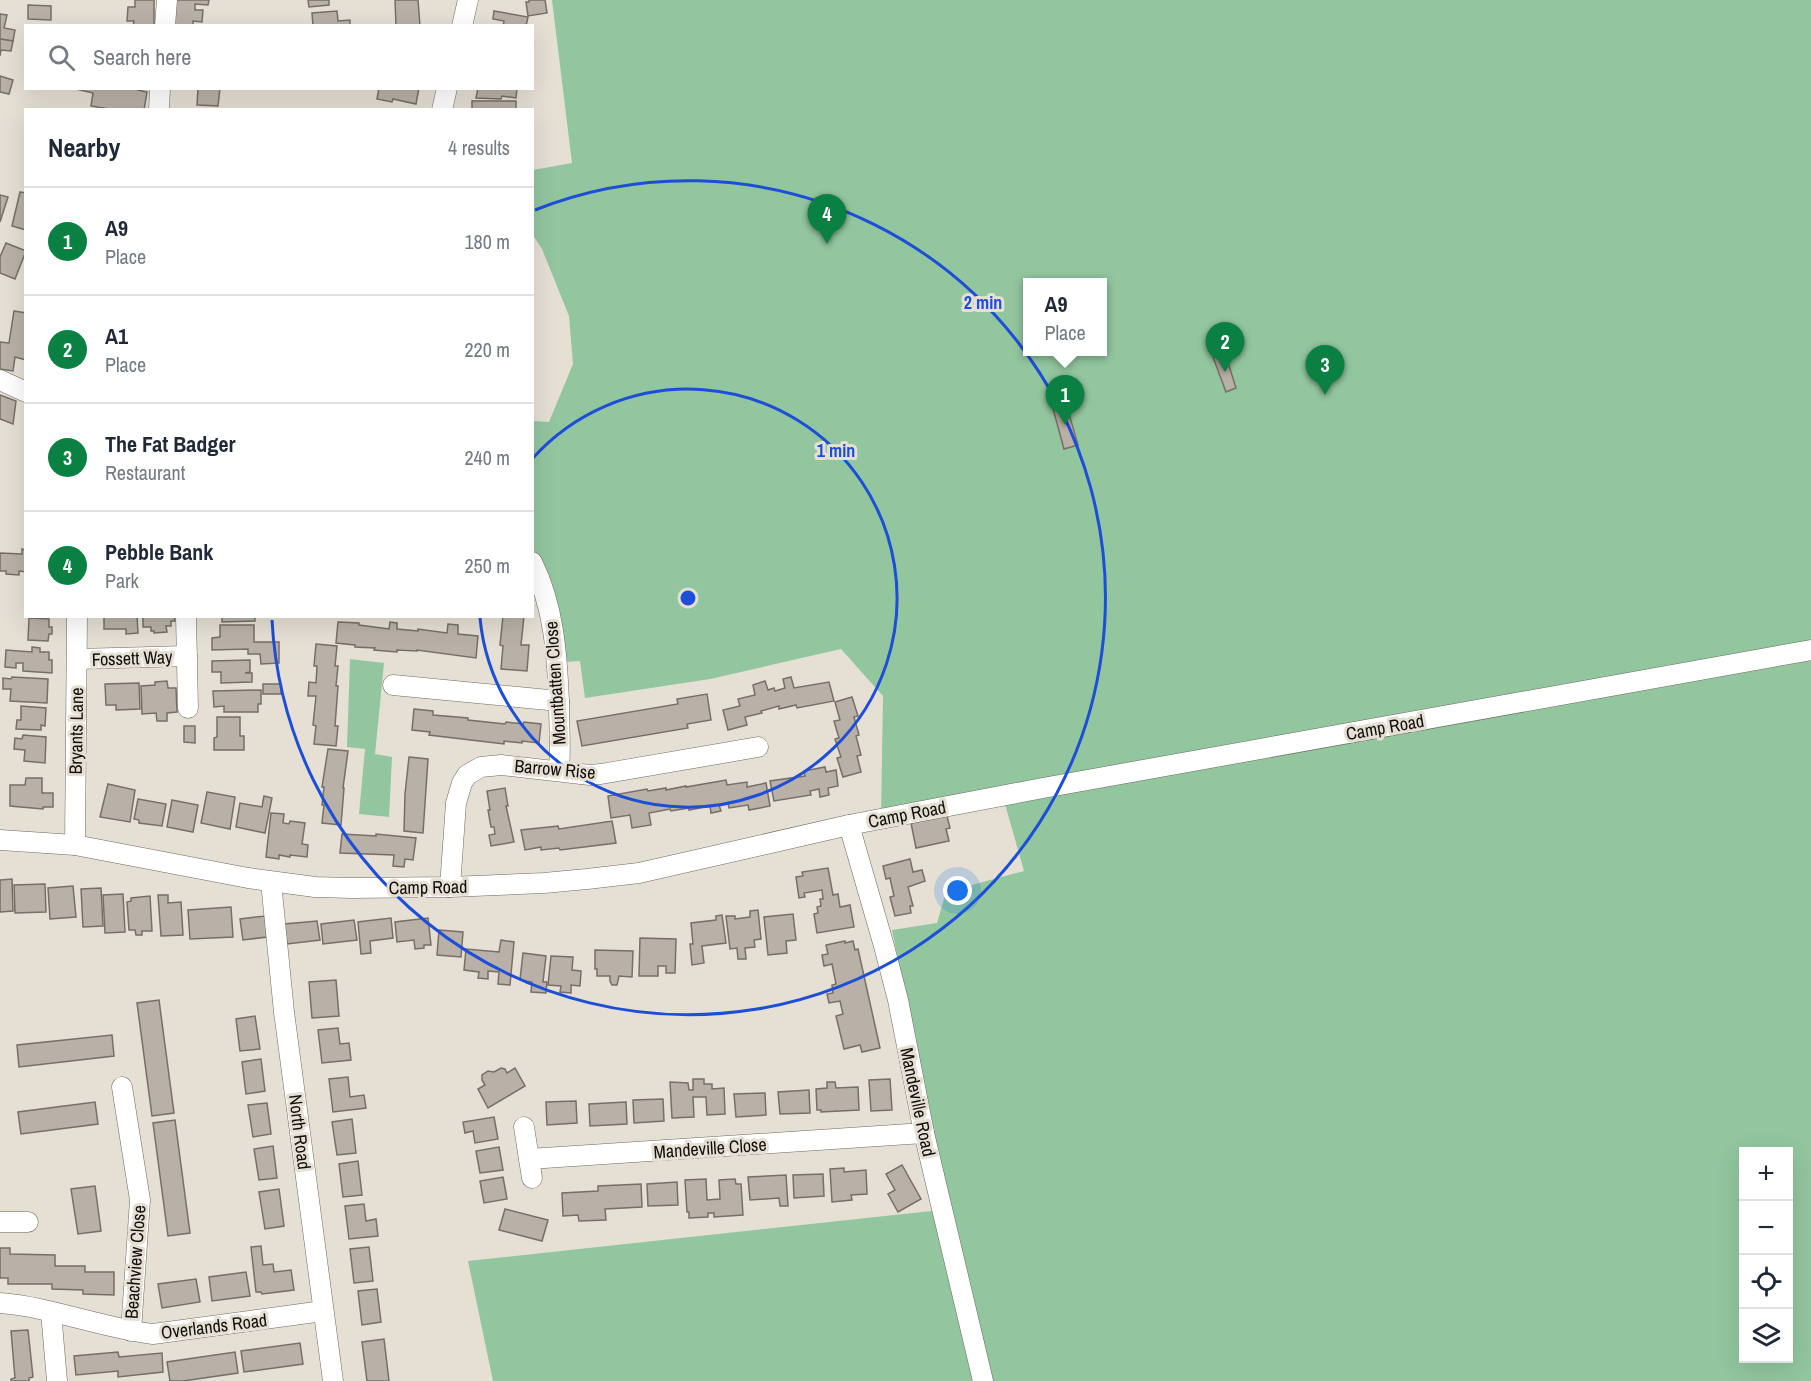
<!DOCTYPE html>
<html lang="en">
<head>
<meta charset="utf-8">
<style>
  :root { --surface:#fff; --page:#f2f2f3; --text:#1f2937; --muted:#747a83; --line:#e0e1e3; --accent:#0b8043 }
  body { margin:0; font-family:"Archivo Narrow",sans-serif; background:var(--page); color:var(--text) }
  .controls { position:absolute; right:18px; bottom:18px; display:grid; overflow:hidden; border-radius:0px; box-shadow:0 6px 24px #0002 }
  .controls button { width:54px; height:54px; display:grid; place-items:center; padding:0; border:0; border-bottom:2px solid var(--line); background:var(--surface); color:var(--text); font:30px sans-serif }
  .you { position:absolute; left:958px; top:891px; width:21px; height:21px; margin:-15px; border:4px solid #fff; border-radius:50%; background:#1a73e8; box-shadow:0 0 0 9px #1a73e833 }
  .badge { display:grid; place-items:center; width:39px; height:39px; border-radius:50%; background:var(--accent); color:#fff; font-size:20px; font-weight:700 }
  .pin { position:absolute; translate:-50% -50px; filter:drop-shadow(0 2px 3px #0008) }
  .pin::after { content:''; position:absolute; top:32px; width:21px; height:18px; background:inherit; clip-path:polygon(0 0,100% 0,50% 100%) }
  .popup { position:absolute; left:1023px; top:278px; width:84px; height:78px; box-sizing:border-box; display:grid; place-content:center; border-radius:0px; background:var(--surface); filter:drop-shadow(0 2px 4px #0005); font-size:20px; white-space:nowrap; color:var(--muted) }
  .popup b { font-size:22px; color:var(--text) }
  .popup::after { content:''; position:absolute; left:50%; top:100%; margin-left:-12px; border:12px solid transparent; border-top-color:var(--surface) }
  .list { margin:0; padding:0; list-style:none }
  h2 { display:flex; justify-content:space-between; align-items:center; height:78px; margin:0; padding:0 24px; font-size:26px }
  h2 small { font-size:20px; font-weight:400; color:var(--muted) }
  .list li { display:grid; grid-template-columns:39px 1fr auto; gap:18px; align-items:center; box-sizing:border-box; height:108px; padding:0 24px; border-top:2px solid var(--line) }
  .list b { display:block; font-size:22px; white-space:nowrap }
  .list p { margin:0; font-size:20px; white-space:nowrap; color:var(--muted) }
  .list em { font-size:20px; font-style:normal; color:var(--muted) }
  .icon { flex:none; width:33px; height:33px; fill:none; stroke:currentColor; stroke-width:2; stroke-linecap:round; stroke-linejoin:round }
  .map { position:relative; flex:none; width:1811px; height:1381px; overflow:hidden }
  .search { position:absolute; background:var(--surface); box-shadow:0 6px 24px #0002; left:24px; top:24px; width:510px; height:66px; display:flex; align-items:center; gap:15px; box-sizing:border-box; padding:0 21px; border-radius:0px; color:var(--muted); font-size:22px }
  .panel { position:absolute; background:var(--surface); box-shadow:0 6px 24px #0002; left:24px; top:108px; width:510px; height:510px; border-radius:0px }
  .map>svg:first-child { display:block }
  .green { fill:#92c69f; fill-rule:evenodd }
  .building { fill:#b9b1a7; stroke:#776f66; stroke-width:1.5 }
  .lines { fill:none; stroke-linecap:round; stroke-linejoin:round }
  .street-casing { stroke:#6e695f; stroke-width:21 }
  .street { stroke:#fff; stroke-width:20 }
  .ring { fill:none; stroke:#1d4ed8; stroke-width:3 }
  .labels { text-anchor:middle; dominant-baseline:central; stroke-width:6; stroke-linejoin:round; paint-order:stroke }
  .street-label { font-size:18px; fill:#12100d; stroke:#e5dfd4 }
  .centre { fill:#1d4ed8; stroke:#e5dfd4; stroke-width:3 }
  .ring-label { font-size:18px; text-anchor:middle; font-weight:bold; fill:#1d4ed8; stroke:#e5dfd4; stroke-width:6; stroke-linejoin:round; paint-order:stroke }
</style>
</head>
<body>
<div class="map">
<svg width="1811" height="1381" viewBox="0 0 1811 1381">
  <rect width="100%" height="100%" fill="#e5dfd4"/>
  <g class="green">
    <path d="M552 0H1811V1381H493L468 1261 950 1209 892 930 937 923 946 892 1024 871 1005 804 881 817 883 696 841 649 710 679 585 698 580 661 564 662 536 555 532 551 533 421 549 422 573 364 569 316 542 249 533 235V170L572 163ZM1028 282H1102V352H1028ZM1744 1152H1788V1358H1744Z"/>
    <path d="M350 659 384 663 375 754 392 757 389 817 359 814 365 749 347 747Z"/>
  </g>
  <g class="building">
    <path d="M135 0H154V26H133L134 21H127L128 7H135Z"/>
    <path d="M174 0H209L208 5 195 4V10H203L202 22 193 21V26L171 25Z"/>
    <path d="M308 0H329V5L309 7Z"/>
    <path d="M395 0H418L420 26H396Z"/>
    <path d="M529 0H545L547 13 528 16 526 2H529Z"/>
    <path d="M28 5 51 6V20L28 19Z"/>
    <path d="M337 11 338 21 350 20V26H313L312 13Z"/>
    <path d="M494 11 528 17 526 26H503L504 21 493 19Z"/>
    <path d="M0 14 7 15 4 28 15 30 13 41 0 39Z"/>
    <path d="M0 39 13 41 11 51 1 50 0 56Z"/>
    <path d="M0 76 13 80 9 94 0 92Z"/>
    <path d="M130 88 147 92 144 110H115L91 106 93 93 76 89Z"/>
    <path d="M198 88H220L218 106 197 105Z"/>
    <path d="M379 88H419L416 104 393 99 392 102 377 99Z"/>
    <path d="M478 88H517L516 98 502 96 501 99 476 98Z"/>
    <rect x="472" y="101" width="44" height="9"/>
    <path d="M20 192 26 193V230L12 226Z"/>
    <path d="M0 195 8 197 0 222Z"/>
    <path d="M6 243 26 251 15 279 0 273V257Z"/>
    <path d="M14 311 26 313V360L15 357 13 371 0 369V342L9 343Z"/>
    <path d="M1225 353 1236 388 1226 392 1213 357Z"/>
    <path d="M0 395 16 401 13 424 0 419Z"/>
    <path d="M1065 400 1078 445 1064 449 1052 405Z"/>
    <path d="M22 549 26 550V572L19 571V575L6 574V571H0V553L22 554Z"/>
    <path d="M104 616H137L138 633 126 634V629H104Z"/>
    <path d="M143 616H174L175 621H171V626H166L167 632 154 633V631H151V627H143Z"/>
    <path d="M211 616H255V621L222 622V617Z"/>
    <path d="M503 616H524L521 645H529L527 671 501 669 503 646 500 645Z"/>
    <path d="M29 618 49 619V627H52V634H49L48 641 28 640Z"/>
    <path d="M338 622 359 623V625L389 629 390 622 397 623V629L418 631V629L447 633 448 624 458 625V634L478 636 476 658 417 650V651L397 650V652L374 650 375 648 355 647V645L336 643Z"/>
    <path d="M220 625H254V642H279V663L261 664 260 654H248V649L212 650V638L220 637Z"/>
    <path d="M316 644 337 646 335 666H338L336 686H338L335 726H338L336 746 314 744 316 726 313 725 316 696H308L309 682 316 683 317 666H314Z"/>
    <path d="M32 647 40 648V652H49V660H52V673L23 671V663H16V668L5 667 6 650 32 652Z"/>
    <path d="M250 660V672L245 673H252V682L221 683V672H212V661Z"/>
    <path d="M12 677 48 679 47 703 10 701 11 689H3V678L11 679Z"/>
    <path d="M791 677 794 688 829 682 834 701 797 708 796 705 779 709V706L761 711 762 713 745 717 747 725 728 730 723 710 740 706 738 699 755 695 753 685 765 681 768 690 774 688 775 691 785 688 783 679Z"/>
    <path d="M167 681 168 688H176L177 712 167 713V721H157L156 713 142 714 141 686 155 685V682Z"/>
    <path d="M139 683 140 709 116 710V705H106L105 684Z"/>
    <rect x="263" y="684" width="18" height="10"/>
    <path d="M261 690V704H258V712H224V706L214 707 213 691Z"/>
    <path d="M707 694 711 720 687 724 688 728 582 746 577 721 678 704 677 699Z"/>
    <path d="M852 697 858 716 854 717 859 735 856 736 861 755 857 756 861 772 843 777 837 758 841 757 835 739 839 738 834 721 840 720 835 702Z"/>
    <path d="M21 706 46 708 45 726 41 725V730L16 729 17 720H21Z"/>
    <path d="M414 709 433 711V715L468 718V720L505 724 506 722 523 724 524 722 541 724 539 743 522 741V743L504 741V744L429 735 430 732 412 730Z"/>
    <path d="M217 717H240V736H244V750H214V738L217 737Z"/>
    <path d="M184 726H195V743L184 742Z"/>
    <path d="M23 735 46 737 45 763 24 761 25 750 14 749 15 738 22 739Z"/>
    <path d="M328 749 348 751 343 788H344L341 825 322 823 324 805H322L324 787H322Z"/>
    <path d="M409 757 428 759 423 833 404 831 405 794Z"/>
    <path d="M825 767 826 772 836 770 838 786 828 788 829 795 820 797 819 789 810 791 811 795 774 801 770 781 805 776 804 771Z"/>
    <path d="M26 778H42V793H53V807H43V809L10 806V785H25Z"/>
    <path d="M726 780 727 785 747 782V787L766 783 770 806 749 810 748 805 729 808 728 803 719 805 721 811 711 813 710 806 689 810V808L671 811 670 809 649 813 651 825 632 828 630 815 611 818 608 796 647 789 648 791 666 788V790L686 786V787Z"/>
    <path d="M108 784 135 790 130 822 100 817Z"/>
    <path d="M505 788 508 806H506L514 842 491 846 489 835 495 834 494 827H491L488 810H490L487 791Z"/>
    <path d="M207 792 235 797 230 829 201 823Z"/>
    <path d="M264 796 272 798 265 833 236 827 240 803 262 807Z"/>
    <path d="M138 799 166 804 162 826 139 823V820L134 819Z"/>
    <path d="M172 800 198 805 193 832 167 827Z"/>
    <path d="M271 813 284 814 283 823 289 824 290 821 305 823 302 844 308 845 307 857 290 855V857L279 855V859L266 857Z"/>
    <path d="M947 816 950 828 946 829 949 841 916 848 911 823Z"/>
    <path d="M612 821 616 843 560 850 559 848 541 850V847L525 850 521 830 558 826 559 829Z"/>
    <path d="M342 834 376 836V834L416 838 413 860 405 859 404 867 393 866 394 855 340 853Z"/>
    <path d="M910 859 913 872 922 870 925 881 908 887 913 906H910L911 913 895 916 890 897 894 896 890 878 886 879 883 866Z"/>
    <path d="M828 868 833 895 838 894 840 907 850 905 854 927 817 933 814 914 818 913 817 907 821 906 820 899H823L822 890 804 893 805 897 799 898 796 877 803 876 802 872Z"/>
    <path d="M12 879 13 911 0 912V880Z"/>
    <path d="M45 884 46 912 15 913 14 885Z"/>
    <path d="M73 886 76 917 50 919 48 888Z"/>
    <path d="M101 888 103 926 83 927 81 889Z"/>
    <path d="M123 894 125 932 105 933 103 895Z"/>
    <path d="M158 895H168V903L181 902 183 935 161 936Z"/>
    <path d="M150 896 152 931H142V935H136L135 930H129L127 902 131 901V898Z"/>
    <path d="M231 907 233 937 190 939 188 910Z"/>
    <path d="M758 910 761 939 754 940 755 947 745 948 746 959H738L737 948 730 949 726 916H735V919L750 917V911Z"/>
    <path d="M793 914 796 940 786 941 787 953 768 955 764 917Z"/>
    <path d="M722 915 726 943 702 946 704 963 692 965 690 944H693L691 923 716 920V916Z"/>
    <path d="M265 916 267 937 243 940 240 919Z"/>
    <path d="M391 918 393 938 370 941 371 953 361 954 358 922Z"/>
    <path d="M428 918 431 945H424V948L415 949 414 940 397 942 395 922Z"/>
    <path d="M354 920 357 940 323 944 321 924Z"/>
    <path d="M317 921 320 940 287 944 284 924Z"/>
    <path d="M439 930 463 932 461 957 437 955Z"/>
    <path d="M640 938 676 939 675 973H666V966H658V976H639Z"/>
    <path d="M501 940 514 942 510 985 498 984 499 972 488 971V979L478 978 479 972 464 970 466 949 499 952Z"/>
    <path d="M845 941V943L853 941 855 950 858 949 880 1048 862 1052 860 1045 844 1049 836 1016 843 1014 840 1001 829 1003 827 994 833 993 832 985 836 984 832 964 824 966 822 955 828 954 826 945Z"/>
    <path d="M595 950 633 951 632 977 619 976 617 985H612L610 981V976H597V969H595Z"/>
    <path d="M523 953 546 956 543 982H547L546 993 531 992 532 982 520 980Z"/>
    <path d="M551 956 573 957 572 970 581 971 580 986 571 985V993L560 992 561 986 548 985Z"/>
    <path d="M336 980 339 1016 312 1018 309 982Z"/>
    <path d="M159 1000 174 1113 152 1116 137 1003Z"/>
    <path d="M255 1016 260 1049 240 1051 236 1019Z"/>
    <path d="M338 1028 340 1044 349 1043 351 1060 322 1063 318 1030Z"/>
    <path d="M112 1035 114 1056 19 1067 17 1045Z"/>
    <path d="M261 1059 265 1091 246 1094 242 1062Z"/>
    <path d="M501 1068 505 1069 507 1073 515 1068 525 1086 488 1108 478 1089 485 1085 482 1080V1075L488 1071 494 1072Z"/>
    <path d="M348 1077 350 1097 364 1095 366 1108 333 1112 329 1079Z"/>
    <path d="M693 1079H704V1084H712V1089L724 1088 725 1114 707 1115 706 1097H693L694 1117 672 1118 670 1082 688 1083 689 1090H693Z"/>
    <path d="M890 1079 892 1110 871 1111 869 1080Z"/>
    <path d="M827 1082H835L836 1088 858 1087 859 1110 821 1112V1110H817L816 1089 827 1088Z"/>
    <path d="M809 1090 810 1113 780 1114 778 1092Z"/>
    <path d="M765 1093 766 1115 736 1117 734 1094Z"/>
    <path d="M663 1099 664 1121 634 1123 633 1100Z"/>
    <path d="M576 1101 577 1123 547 1125 546 1102Z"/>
    <path d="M95 1102 98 1124 21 1134 18 1112Z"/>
    <path d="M626 1102 627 1124 590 1126 589 1104Z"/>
    <path d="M267 1103 271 1134 253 1137 248 1105Z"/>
    <path d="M494 1117 498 1139 475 1143 473 1131 465 1133 463 1122Z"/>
    <path d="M352 1119 356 1153 337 1155 332 1122Z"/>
    <path d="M175 1120 190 1233 168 1236 153 1123Z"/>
    <path d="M273 1146 277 1178 259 1180 254 1149Z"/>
    <path d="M499 1147 503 1170 480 1173 476 1151Z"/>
    <path d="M358 1161 362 1195 343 1197 339 1164Z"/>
    <path d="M902 1165 921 1199 898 1212 888 1194 895 1190 886 1174Z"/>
    <path d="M844 1168V1172L866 1170 867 1194 851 1195 852 1200 832 1202 830 1169Z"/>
    <path d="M823 1174 824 1196 794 1198 793 1175Z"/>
    <path d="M786 1175 788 1206H780L779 1198 750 1200 748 1177Z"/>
    <path d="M503 1177 507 1199 484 1203 480 1181Z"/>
    <path d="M706 1179 707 1200 720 1199 719 1180 735 1179 736 1184H741L743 1215 714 1217V1213H708V1217L689 1218V1212H687L685 1180Z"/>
    <path d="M677 1182 678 1205 648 1206 647 1184Z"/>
    <path d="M641 1184 642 1207 605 1209 606 1220 579 1221 578 1215 563 1216 562 1193 598 1191V1186Z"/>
    <path d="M95 1186 101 1231 78 1234 71 1189Z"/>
    <path d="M279 1189 284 1226 265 1229 259 1192Z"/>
    <path d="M364 1204 366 1221 376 1219 378 1236 349 1239 345 1206Z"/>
    <path d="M505 1209 548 1220 542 1241 499 1230Z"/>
    <path d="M261 1246 263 1265 273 1264 274 1272 291 1270 294 1290 262 1294 261 1292H256L251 1247Z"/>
    <path d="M369 1247 373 1281 354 1283 350 1249Z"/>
    <path d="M0 1248H10V1254L55 1255V1266H85V1272H114V1295L83 1294V1290L52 1289V1284H8V1278H0Z"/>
    <path d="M246 1272 250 1296 212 1301 209 1277Z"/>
    <path d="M196 1279 200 1302 162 1308 158 1284Z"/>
    <path d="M377 1289 381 1322 362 1325 358 1291Z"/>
    <path d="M28 1330 33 1377 29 1378V1381H11V1379L15 1378 11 1331Z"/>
    <path d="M384 1339 389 1381H367L362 1342Z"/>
    <path d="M300 1343 303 1364 244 1372 241 1351Z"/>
    <path d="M118 1352 119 1357 162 1353 163 1372 118 1377V1371L76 1375 74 1356Z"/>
    <path d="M235 1352 238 1373 183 1381H170L167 1362Z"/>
  </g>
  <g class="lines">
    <defs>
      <g id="street">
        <path d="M165 26 167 0"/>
        <path d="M462 26 468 0"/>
        <path d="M159 110 160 88"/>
        <path d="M442 110 447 88"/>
        <path d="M0 380 26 392"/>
        <path d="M532 562C554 606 557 654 559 702 559 725 561 748 559 771"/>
        <path d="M186 616 188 708"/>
        <path d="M78 659 187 656"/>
        <path d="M393 685 559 701"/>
        <path d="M849 825 884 946 898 1000 924 1133 983 1381"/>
        <path d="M0 840 75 845 248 878 315 887 352 888 450 887 544 883 587 879 639 873 849 825 1043 788 1811 650"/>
        <path d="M75 845 77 616"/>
        <path d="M271 882 284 1012 333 1381"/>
        <path d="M450 887 456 803 462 783 467 775 481 767 501 765 590 775 601 774 758 747"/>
        <path d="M122 1087 140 1200 131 1331"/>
        <path d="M524 1127 529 1159 924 1133"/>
        <path d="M529 1159 532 1178"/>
        <path d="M0 1222H28"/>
        <path d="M0 1303C52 1307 101 1328 153 1334L323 1311"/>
        <path d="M51 1312 57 1381"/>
      </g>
    </defs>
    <use href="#street" class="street-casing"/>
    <use href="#street" class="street"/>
  </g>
  <g class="ring">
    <path d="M533 458A209 209 0 1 1 480 618"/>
    <path d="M535 210A417 417 0 1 1 272 620"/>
  </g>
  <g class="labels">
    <g class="street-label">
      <text transform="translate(132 658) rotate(-2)">Fossett Way</text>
      <text transform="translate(555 683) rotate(-94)">Mountbatten Close</text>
      <text transform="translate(1385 727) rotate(-10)">Camp Road</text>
      <text transform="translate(76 731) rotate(-89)">Bryants Lane</text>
      <text transform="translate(555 769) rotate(5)">Barrow Rise</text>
      <text transform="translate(907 814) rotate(-11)">Camp Road</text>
      <text transform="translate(428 887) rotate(-1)">Camp Road</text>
      <text transform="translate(918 1102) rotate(78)">Mandeville Road</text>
      <text transform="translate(300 1132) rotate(83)">North Road</text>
      <text transform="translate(710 1148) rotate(-4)">Mandeville Close</text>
      <text transform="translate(135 1262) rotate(-86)">Beachview Close</text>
      <text transform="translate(214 1326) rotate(-7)">Overlands Road</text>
    </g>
  </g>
  <circle cx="688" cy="598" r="9" class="centre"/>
  <g class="ring-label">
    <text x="983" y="309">2 min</text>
    <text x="836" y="457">1 min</text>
  </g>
</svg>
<div class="controls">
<button>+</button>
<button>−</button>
<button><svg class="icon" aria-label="locate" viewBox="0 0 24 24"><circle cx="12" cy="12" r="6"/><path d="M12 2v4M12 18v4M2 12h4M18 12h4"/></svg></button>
<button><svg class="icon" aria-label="layers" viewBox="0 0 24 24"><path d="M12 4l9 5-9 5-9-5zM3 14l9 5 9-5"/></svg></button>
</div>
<div class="you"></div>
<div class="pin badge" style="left:1065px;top:425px">1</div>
<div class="popup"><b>A9</b>Place</div>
<div class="pin badge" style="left:1225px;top:372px">2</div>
<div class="pin badge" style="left:1325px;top:395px">3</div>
<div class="pin badge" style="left:827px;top:244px">4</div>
<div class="search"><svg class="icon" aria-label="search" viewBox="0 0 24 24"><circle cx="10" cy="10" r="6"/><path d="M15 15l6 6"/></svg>Search here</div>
<section class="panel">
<h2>Nearby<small>4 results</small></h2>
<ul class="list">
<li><span class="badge">1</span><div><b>A9</b><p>Place</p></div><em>180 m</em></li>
<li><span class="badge">2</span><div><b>A1</b><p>Place</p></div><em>220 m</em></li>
<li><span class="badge">3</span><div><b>The Fat Badger</b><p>Restaurant</p></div><em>240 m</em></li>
<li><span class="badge">4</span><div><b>Pebble Bank</b><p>Park</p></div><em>250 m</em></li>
</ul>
</section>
</div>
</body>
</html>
